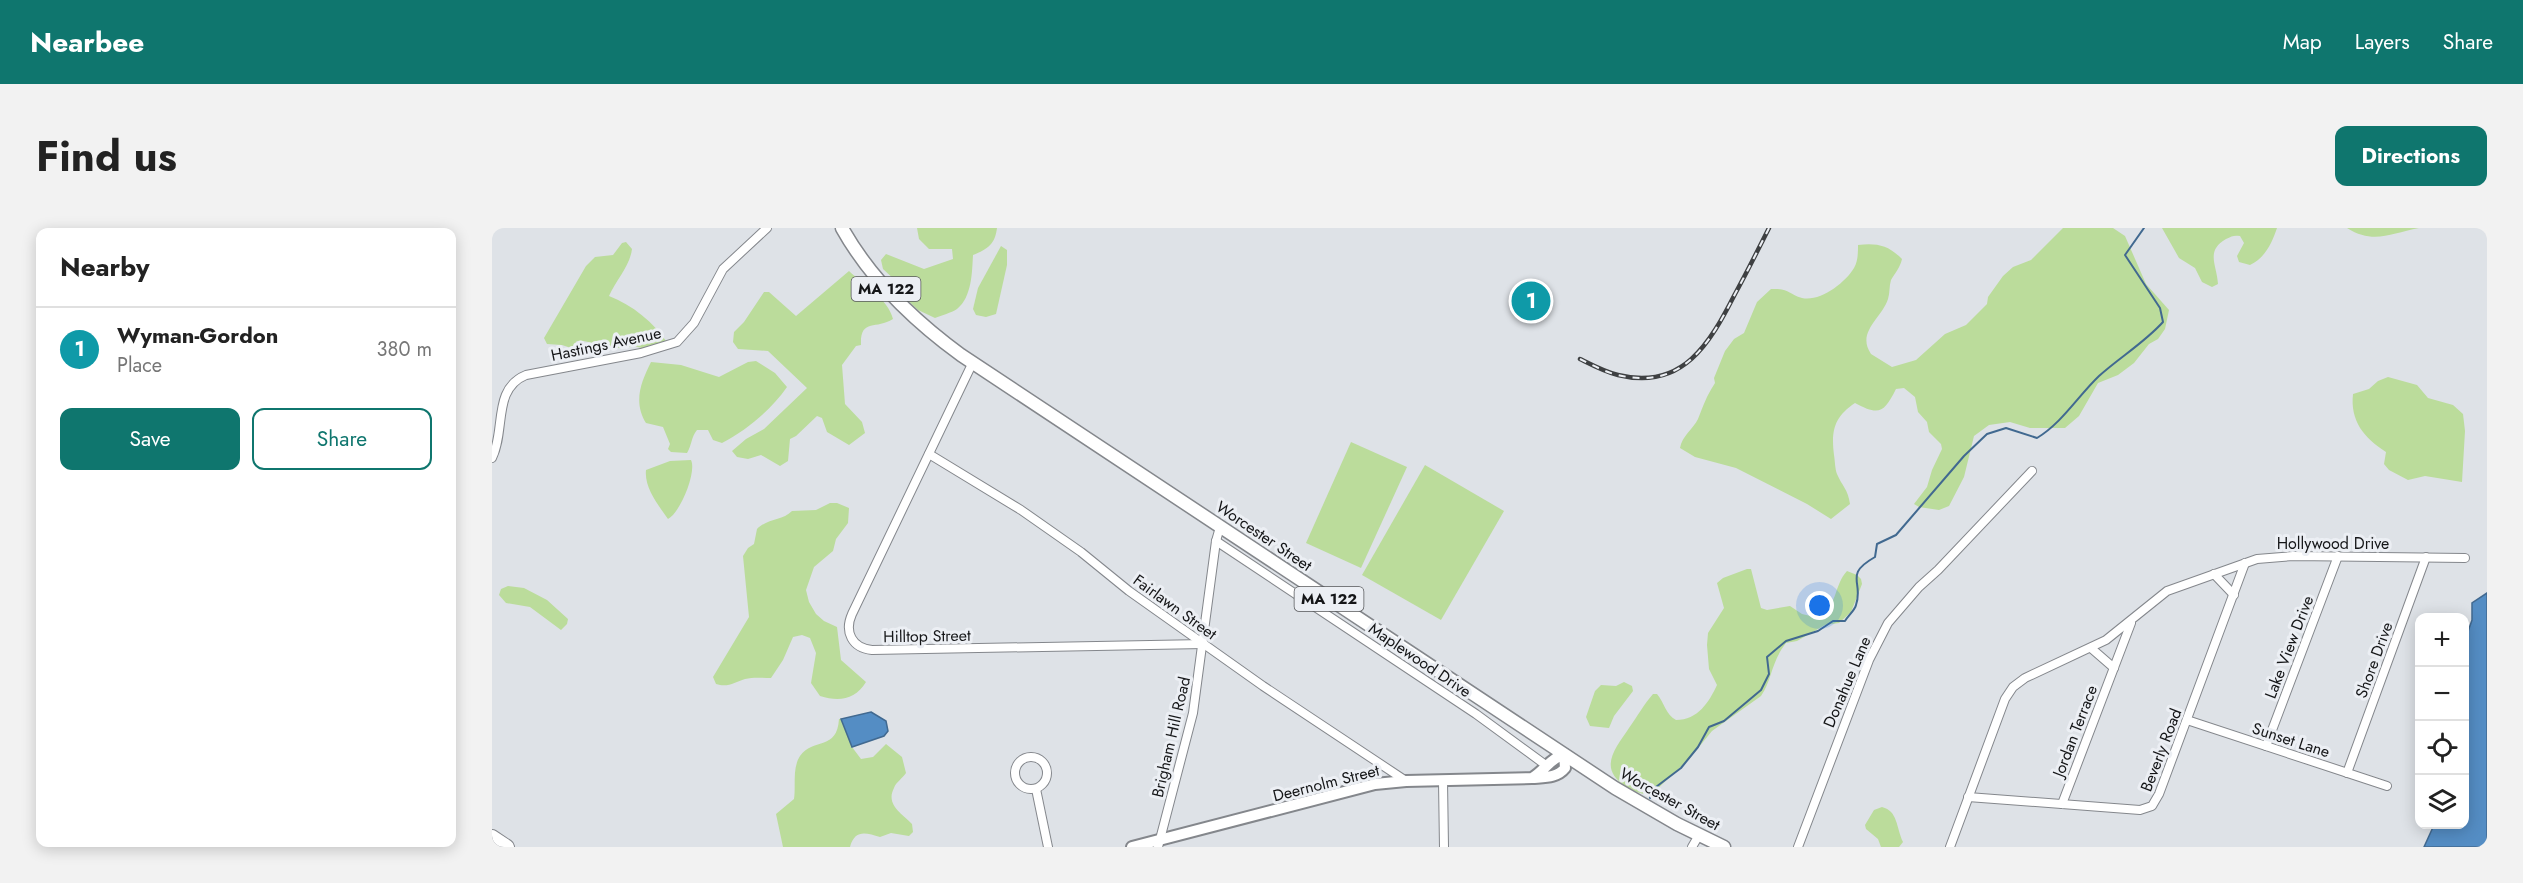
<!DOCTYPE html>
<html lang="en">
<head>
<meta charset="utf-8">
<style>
  :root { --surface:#fff; --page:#f2f2f2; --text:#222; --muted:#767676; --line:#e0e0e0; --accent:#0f766e }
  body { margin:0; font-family:Jost,sans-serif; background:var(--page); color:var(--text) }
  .controls { position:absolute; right:18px; bottom:18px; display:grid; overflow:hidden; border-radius:12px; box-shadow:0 3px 15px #0003 }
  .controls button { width:54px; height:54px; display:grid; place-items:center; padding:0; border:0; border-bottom:2px solid var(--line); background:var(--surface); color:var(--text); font:30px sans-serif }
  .you { position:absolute; left:1328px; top:378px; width:21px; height:21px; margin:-15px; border:4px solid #fff; border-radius:50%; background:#1a73e8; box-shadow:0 0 0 9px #1a73e833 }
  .badge { display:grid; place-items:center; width:39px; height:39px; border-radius:50%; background:var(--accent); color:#fff; font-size:20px; font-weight:700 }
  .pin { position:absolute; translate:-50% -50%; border:3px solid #fff; box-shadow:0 2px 6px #0006 }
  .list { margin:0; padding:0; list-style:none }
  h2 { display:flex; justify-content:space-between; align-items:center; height:78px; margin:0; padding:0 24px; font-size:26px }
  h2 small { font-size:20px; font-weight:400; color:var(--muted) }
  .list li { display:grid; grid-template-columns:39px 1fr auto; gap:18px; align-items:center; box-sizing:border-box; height:84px; padding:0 24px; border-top:2px solid var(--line) }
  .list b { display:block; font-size:22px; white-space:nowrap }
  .list p { margin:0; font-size:20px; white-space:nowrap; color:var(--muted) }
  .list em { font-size:20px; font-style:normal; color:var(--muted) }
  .actions { display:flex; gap:12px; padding:18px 24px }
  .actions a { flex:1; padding:14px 0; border:2px solid var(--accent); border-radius:12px; text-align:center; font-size:21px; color:var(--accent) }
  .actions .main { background:var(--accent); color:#fff }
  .icon { flex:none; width:33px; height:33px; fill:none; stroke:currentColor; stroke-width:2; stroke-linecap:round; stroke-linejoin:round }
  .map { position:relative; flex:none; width:1995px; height:619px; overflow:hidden; border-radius:12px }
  header { display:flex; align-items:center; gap:36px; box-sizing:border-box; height:84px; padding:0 30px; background:var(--accent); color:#fff }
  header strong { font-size:28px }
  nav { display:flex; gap:33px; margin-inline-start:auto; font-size:21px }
  .intro { display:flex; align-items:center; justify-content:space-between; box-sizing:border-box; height:144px; padding:0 36px }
  h1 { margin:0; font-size:42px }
  .button { padding:15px 27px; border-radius:12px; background:var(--accent); color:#fff; font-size:21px; font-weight:700 }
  main { display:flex; gap:36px; padding:0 36px }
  aside { flex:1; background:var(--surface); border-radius:12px; box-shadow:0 3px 15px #0003 }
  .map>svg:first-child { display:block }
  .green { fill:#bbdc9b }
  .water { fill:#548dc4; stroke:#416990; stroke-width:1.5 }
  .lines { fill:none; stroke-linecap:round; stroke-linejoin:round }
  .stream { stroke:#416990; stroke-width:2 }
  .street-casing { stroke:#84878c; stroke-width:10 }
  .secondary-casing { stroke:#84878c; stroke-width:14 }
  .primary-casing { stroke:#84878c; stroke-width:15 }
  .highway-casing { stroke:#84878c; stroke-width:16 }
  .street { stroke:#fff; stroke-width:8 }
  .secondary { stroke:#fff; stroke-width:10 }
  .primary { stroke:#fff; stroke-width:12 }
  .highway { stroke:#fff; stroke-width:14 }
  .rail-casing { stroke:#3e4042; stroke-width:4.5 }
  .rail { stroke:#eceff4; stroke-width:2; stroke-dasharray:7; stroke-linecap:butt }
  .labels { text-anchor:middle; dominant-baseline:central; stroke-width:6; stroke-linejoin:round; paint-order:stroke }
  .shield { fill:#eceff4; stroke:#56575a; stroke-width:1.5 }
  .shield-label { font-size:15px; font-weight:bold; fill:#151618 }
  .street-label { font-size:16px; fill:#151618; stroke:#eceff4 }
</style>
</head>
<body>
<header>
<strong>Nearbee</strong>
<nav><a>Map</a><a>Layers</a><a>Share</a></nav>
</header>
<div class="intro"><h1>Find us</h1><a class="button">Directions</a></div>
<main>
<aside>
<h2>Nearby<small></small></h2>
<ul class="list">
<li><span class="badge" style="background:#0f9aa8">1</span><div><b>Wyman-Gordon</b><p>Place</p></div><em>380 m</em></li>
</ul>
<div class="actions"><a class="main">Save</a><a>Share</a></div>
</aside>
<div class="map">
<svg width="1995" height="619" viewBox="0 0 1995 619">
  <rect width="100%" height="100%" fill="#dee2e7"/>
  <g class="green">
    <path d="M425 0H505C503 16 496 21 481 27 480 44 480 69 465 81 459 85 450 87 443 90L426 82 407 64 405 54 391 41 389 32 394 26 432 41 461 31 460 21H437L427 11Z"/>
    <path d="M1571 0H1621L1633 8 1654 56 1677 82 1673 101 1666 111 1657 116 1642 135 1626 147 1606 155 1587 188 1573 200H1538L1518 194 1497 197 1482 208 1472 249 1457 278 1447 282 1427 279 1422 276 1435 259 1440 242 1450 221 1449 216 1437 204 1435 194 1426 184 1423 169 1412 160 1404 161C1392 185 1387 188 1363 175 1342 189 1339 203 1342 227 1343 233 1343 241 1345 246 1350 258 1356 261 1358 276L1339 291 1315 276 1244 240 1203 229 1188 220C1190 208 1201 201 1206 191 1212 176 1214 169 1223 155L1222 150 1233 123 1242 111 1252 105 1265 74 1279 61C1297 60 1296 66 1310 70 1328 74 1353 55 1362 40 1366 33 1366 25 1366 17 1385 15 1396 17 1410 31 1408 40 1403 45 1399 52 1397 58 1398 65 1396 71 1390 90 1364 104 1379 126L1400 139 1424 132 1453 106 1474 97 1495 76 1496 69 1511 48 1521 39 1539 32Z"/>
    <path d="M1670 0H1785C1780 15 1773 30 1758 37L1747 34 1745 28 1752 15 1748 8C1742 7 1740 8 1734 11 1713 23 1725 37 1726 56L1720 59 1710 54 1703 40 1687 30Z"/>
    <path d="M1855 0H1927C1899 5 1882 17 1855 0Z"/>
    <path d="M134 14 140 21C138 38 124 52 117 68 140 77 162 94 176 116L157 122 142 118 128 120 91 113H85L79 120 70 117 55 116 52 110 94 38 103 29 121 27 130 15Z"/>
    <path d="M509 18 515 22V37L504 86 494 89 484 87 481 81 486 60Z"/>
    <path d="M357 43C372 57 396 71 401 91 384 102 368 90 369 117L364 118 350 137 353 176 370 194 373 205 357 217 335 204 330 190 325 188 304 208 298 211 296 233 288 238 269 227 256 231 245 229 240 223 254 211 272 201 315 160 276 123 246 121 241 114 242 104 252 94 272 64H277L304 88Z"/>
    <path d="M264 133 283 145 295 159C279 182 255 202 230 215L221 212 216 202H205C199 209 200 217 195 225L179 224 176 221 178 216 171 199 154 195C141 174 149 154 159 134L189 137 227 149 256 134Z"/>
    <path d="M1896 149 1925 157 1936 170 1961 177 1971 186 1973 203 1970 254 1933 248 1916 252 1897 242 1892 236 1894 224C1872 210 1858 193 1861 166L1877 161 1886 153Z"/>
    <path d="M859 214 915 239 869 340 814 315Z"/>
    <path d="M199 232C205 244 188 285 176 291 167 278 152 260 154 242L178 233Z"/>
    <path d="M933 237 1012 283 949 392 870 347Z"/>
    <path d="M338 275H345L357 280 356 295 344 311 341 323 322 339 314 362 317 374 324 386 332 393 345 399 349 432 374 454C363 472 347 474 328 468L319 455 324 425 318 410 310 407 301 409 291 432 279 450C271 450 261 449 253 451 243 454 236 460 224 456L221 449 257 389 251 328 256 320 262 316 265 301C276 290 290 293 300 283L324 282Z"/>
    <path d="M1255 341H1259L1269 380 1275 382 1298 378 1310 386 1327 390C1345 379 1342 357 1355 343L1365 347 1369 351 1370 356 1359 384 1347 395 1333 397 1305 413 1294 415C1279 434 1280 452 1269 468L1220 503 1198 530 1161 565C1153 568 1143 564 1135 559 1105 541 1123 521 1137 500 1145 489 1152 476 1161 466H1165C1172 474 1174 487 1184 492 1206 492 1217 474 1225 457L1217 441 1215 417 1216 405 1232 380 1225 355 1231 350Z"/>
    <path d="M16 358 32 360 55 372 76 391 75 396 69 402 38 379 14 375 7 367 9 361Z"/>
    <path d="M1132 454 1140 458 1141 463 1122 488 1117 500 1098 498 1094 489 1103 463 1109 457 1124 458Z"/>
    <path d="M347 491H349L360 519 369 531 381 529 394 516 410 529 414 545C411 550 404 554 402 560 393 577 411 586 420 596L421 604 417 608 399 605 388 609C374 605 363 601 358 619H291L284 586 302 571C304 558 300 540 308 528 322 509 345 523 347 491Z"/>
    <path d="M1390 579C1406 583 1404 599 1411 614L1407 619H1389L1386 611 1374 601 1373 597 1382 582Z"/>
  </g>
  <g class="water">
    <path d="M1995 365V619H1932L1942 597 1972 596 1973 412 1980 392V375Z"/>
    <path d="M379 484 394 493 396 503 392 508 360 519 349 491Z"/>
  </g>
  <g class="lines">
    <path class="stream" d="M1158 570 1160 562 1189 540 1206 519 1217 499 1232 493 1269 462 1277 446 1275 429 1294 413 1326 403 1341 393H1353C1356 388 1363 382 1364 377 1372 354 1351 347 1383 329L1385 316 1404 307 1472 228 1495 206 1514 200 1545 210C1570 195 1586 168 1607 148 1628 129 1652 115 1671 94L1668 80 1633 27 1652 0"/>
    <defs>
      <g id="street">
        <path d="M481 134 360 386C352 404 360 420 380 422L712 416"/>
        <path d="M437 226 529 282 589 324 637 363 771 458 914 553"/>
        <path d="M0 230C14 202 0 161 34 147L149 125 185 114 202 95 231 41 275 0"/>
        <path d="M724 313 984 486 1055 538"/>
        <path d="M1722 346 1742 367"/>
        <path d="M1599 420 1622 440"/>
        <path d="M1695 492 1895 558"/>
        <path d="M1774 518 1846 328"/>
        <circle cx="539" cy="545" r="16"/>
        <path d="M1855 545 1934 329"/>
        <path d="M951 553 952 619"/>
        <path d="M544 561 556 619"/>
        <path d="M1476 569 1648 582 1660 578 1667 566 1753 335"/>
        <path d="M1570 576 1639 395"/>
        <path d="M666 619 701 485 724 313 728 299"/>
        <path d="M1200 619 1207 607"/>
        <path d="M1306 619 1377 432 1396 395 1427 359 1446 342 1540 243"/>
        <path d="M1458 619 1513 471 1521 459 1533 450 1614 412 1675 363 1765 331 1801 328 1973 330"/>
      </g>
      <path id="secondary" d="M640 619 883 556 914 553 1040 550C1053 549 1065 550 1073 540L1072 526C1059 530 1052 543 1040 550"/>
      <path id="primary" d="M350 0C379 52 421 92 469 127L1123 560 1185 596 1232 619"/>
      <path id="highway" d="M0 609 15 619"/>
    </defs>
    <use href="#street" class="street-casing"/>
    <use href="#secondary" class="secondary-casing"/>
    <use href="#primary" class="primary-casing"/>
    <use href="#highway" class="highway-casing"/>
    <use href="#street" class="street"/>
    <use href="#secondary" class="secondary"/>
    <use href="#primary" class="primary"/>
    <use href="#highway" class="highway"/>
    <defs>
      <path id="rail" d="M1088 131C1100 137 1113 144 1126 147 1191 163 1218 115 1243 66 1255 44 1266 22 1277 0"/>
    </defs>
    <use href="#rail" class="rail-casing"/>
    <use href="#rail" class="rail"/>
  </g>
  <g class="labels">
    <g class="shield">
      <rect x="359.5" y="49" width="69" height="24" rx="4.5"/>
      <rect x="802.5" y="359" width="69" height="24" rx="4.5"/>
    </g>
    <g class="shield-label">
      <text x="394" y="61">MA 122</text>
      <text x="837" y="371">MA 122</text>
    </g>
    <g class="street-label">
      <text transform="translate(114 116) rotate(-12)">Hastings Avenue</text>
      <text transform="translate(772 308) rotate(34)">Worcester Street</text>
      <text x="1841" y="315">Hollywood Drive</text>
      <text transform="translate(683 379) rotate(36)">Fairlawn Street</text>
      <text transform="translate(435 408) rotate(-1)">Hilltop Street</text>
      <text transform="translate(1797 419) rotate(-69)">Lake View Drive</text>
      <text transform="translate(928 432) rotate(34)">Maplewood Drive</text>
      <text transform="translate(1882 432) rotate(-70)">Shore Drive</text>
      <text transform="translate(1355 454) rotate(-67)">Donahue Lane</text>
      <text transform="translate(1583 503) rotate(-69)">Jordan Terrace</text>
      <text transform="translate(679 509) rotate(-77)">Brigham Hill Road</text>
      <text transform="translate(1799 512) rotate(18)">Sunset Lane</text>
      <text transform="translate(1669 522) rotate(-69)">Beverly Road</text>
      <text transform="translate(834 555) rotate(-14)">Deernolm Street</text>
      <text transform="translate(1178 571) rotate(29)">Worcester Street</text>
    </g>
  </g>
</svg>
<div class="controls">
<button>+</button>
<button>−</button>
<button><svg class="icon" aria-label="locate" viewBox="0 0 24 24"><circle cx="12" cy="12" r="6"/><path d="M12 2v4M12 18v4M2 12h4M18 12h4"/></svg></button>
<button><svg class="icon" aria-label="layers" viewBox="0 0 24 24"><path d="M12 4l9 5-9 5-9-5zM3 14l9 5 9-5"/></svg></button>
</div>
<div class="you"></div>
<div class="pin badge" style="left:1039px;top:73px;background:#0f9aa8">1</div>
</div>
</main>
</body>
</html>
